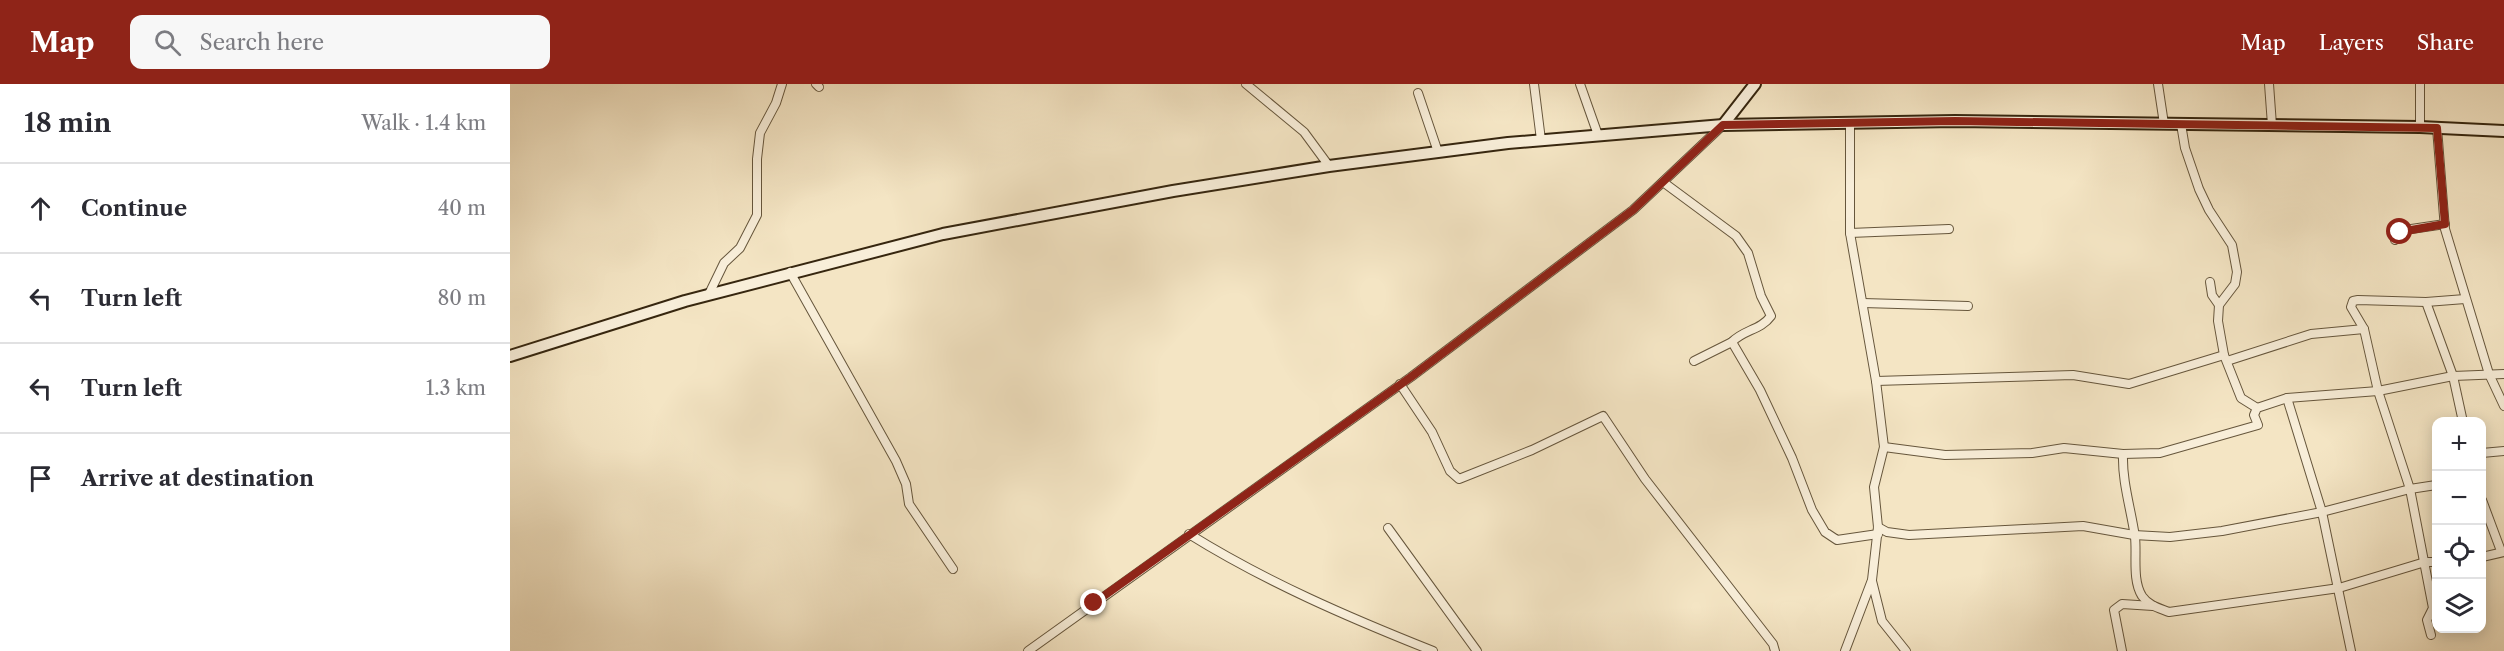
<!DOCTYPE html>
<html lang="en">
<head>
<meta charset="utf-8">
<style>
  :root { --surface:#fff; --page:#f7f7f7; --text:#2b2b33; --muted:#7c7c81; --line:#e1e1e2; --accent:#8f2418 }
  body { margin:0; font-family:"Libre Caslon Text",serif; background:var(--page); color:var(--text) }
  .controls { position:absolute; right:18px; bottom:18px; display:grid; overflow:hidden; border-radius:12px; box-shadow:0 3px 15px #0003 }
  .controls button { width:54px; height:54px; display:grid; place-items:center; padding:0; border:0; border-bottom:2px solid var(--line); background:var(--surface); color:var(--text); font:30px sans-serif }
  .stop { position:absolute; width:18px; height:18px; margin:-14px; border:4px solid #8f2418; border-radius:50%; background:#fff }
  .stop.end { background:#8f2418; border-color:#fff; box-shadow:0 2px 6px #0008 }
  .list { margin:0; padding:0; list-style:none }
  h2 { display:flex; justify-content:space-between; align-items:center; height:78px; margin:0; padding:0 24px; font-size:26px }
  h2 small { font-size:20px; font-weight:400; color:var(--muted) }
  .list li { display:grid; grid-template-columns:39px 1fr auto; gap:18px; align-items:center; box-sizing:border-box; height:90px; padding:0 24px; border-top:2px solid var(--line) }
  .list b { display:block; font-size:22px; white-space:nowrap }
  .list em { font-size:20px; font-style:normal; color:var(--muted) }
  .icon { flex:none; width:33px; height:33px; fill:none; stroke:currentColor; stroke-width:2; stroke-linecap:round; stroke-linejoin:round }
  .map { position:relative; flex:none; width:1994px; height:567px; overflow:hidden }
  header { display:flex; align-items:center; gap:36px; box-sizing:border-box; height:84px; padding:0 30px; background:var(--accent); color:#fff }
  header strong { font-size:28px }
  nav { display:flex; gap:33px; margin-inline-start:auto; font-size:21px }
  .search { width:420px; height:54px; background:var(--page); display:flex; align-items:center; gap:15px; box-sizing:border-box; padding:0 21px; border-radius:12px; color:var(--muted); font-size:22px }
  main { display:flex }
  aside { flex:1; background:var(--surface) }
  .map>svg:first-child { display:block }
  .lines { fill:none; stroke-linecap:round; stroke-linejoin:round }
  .street-casing { stroke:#66563c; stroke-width:10 }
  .secondary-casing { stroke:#36260f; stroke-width:14 }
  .street { stroke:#f8eed9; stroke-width:8 }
  .secondary { stroke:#f8eed9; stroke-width:10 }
  .route { stroke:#8f2418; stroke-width:8 }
</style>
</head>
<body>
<header>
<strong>Map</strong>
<div class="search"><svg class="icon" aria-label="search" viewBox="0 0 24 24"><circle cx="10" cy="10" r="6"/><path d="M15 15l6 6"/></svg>Search here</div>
<nav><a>Map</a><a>Layers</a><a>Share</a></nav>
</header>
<main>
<aside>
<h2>18 min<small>Walk · 1.4 km</small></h2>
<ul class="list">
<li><svg class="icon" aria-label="ahead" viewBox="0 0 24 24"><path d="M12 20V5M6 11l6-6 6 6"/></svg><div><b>Continue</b></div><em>40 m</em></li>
<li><svg class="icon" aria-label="left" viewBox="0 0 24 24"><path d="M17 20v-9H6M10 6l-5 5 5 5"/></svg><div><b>Turn left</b></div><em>80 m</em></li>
<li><svg class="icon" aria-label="left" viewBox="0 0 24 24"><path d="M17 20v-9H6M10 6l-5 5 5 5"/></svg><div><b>Turn left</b></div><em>1.3 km</em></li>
<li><svg class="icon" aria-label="arrive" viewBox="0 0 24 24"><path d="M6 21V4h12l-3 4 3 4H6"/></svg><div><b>Arrive at destination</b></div></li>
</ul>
</aside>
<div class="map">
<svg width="1994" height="567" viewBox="0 0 1994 567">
  <rect width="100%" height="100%" fill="#f4e5c4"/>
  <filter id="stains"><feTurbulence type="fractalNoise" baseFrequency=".00333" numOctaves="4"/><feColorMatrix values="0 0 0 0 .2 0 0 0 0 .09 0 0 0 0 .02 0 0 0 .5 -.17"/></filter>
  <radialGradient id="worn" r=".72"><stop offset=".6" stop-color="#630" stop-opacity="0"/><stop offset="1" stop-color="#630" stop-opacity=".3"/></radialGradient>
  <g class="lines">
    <defs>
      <g id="street">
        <path d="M306 0 309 3"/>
        <path d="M736 0 794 48 819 82"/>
        <path d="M1024 0 1031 56"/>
        <path d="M1070 0 1088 51"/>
        <path d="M1648 0 1654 40"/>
        <path d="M1759 0 1762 41"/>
        <path d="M1910 0V43"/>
        <path d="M908 9 928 68"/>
        <path d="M1671 40 1675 64 1689 105 1699 126 1722 161 1727 188 1725 200 1709 221 1708 237 1714 271 1731 314 1747 324"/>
        <path d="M1927 44 1935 145 1979 290 1994 322"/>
        <path d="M1153 98 1226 152 1238 169 1251 212 1261 232C1251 246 1233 246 1222 258L1250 306 1282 374 1302 426 1315 448 1327 456 1368 450"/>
        <path d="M1340 149 1439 145"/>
        <path d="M1885 156 1888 147 1935 140"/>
        <path d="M280 188 386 377 396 400 399 420 443 485"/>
        <path d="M1700 198 1702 211 1709 221"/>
        <path d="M199 210 214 179 230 164 247 131V75L250 49 266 19 272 0"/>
        <path d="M1916 218 1943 292 1953 338"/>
        <path d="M1353 219 1458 222"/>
        <path d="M1184 277 1222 258"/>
        <path d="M1717 277 1801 250 1854 245"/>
        <path d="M1366 297 1563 291 1619 300 1714 271"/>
        <path d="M890 300 922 348 940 387 949 395 1022 366 1093 332 1135 395 1263 560 1265 567"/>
        <path d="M1777 314 1812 428 1841 567"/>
        <path d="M1374 363 1435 371 1522 369 1554 364 1613 370 1650 369 1748 341 1744 331 1747 324 1777 314 1868 307 1943 292 1994 290"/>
        <path d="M1972 369 1994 367"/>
        <path d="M1613 370C1612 398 1621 425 1625 453 1627 471 1622 496 1632 512 1639 522 1649 524 1659 528L1829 504 1915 478H1926"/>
        <path d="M1972 416 1991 467"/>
        <path d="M1368 443 1377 448 1399 451 1573 442 1624 451 1660 453 1712 447 1812 428 1900 405 1926 401"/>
        <path d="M878 444 967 567"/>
        <path d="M679 450C756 498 840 534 923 567"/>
        <path d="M1972 473 1994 468"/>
        <path d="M1362 497 1372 537 1396 567"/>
        <path d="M1921 551 1917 536 1923 524 1900 405 1868 307 1854 245 1841 223 1843 217 1848 216 1916 218 1955 215"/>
        <path d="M518 567 901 293 1123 126 1213 41"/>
        <path d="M1335 567 1362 496 1368 443 1364 403 1374 363 1366 297 1340 149V39"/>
        <path d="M1612 567 1604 526 1612 520 1643 522"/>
      </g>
      <g id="secondary">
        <path d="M1213 41 1245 0"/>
        <path d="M0 272 175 217 433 150 663 107 819 82 998 59 1213 41 1445 37 1910 43 1994 47"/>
      </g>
    </defs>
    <use href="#street" class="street-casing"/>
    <use href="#secondary" class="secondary-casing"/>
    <use href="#street" class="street"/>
    <use href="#secondary" class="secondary"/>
  </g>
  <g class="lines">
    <path class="route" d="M584 519 901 293 1123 126 1213 41 1445 37 1927 44 1935 140 1890 148"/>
  </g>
  <rect width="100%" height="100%" filter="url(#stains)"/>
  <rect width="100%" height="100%" fill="url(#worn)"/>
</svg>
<div class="controls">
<button>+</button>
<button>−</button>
<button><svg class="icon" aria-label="locate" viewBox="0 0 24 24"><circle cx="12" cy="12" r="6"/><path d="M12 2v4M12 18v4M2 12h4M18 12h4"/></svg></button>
<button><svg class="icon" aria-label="layers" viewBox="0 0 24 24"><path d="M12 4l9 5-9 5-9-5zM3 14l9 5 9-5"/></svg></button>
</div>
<div class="stop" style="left:1890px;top:148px"></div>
<div class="stop end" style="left:584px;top:519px"></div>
</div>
</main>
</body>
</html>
